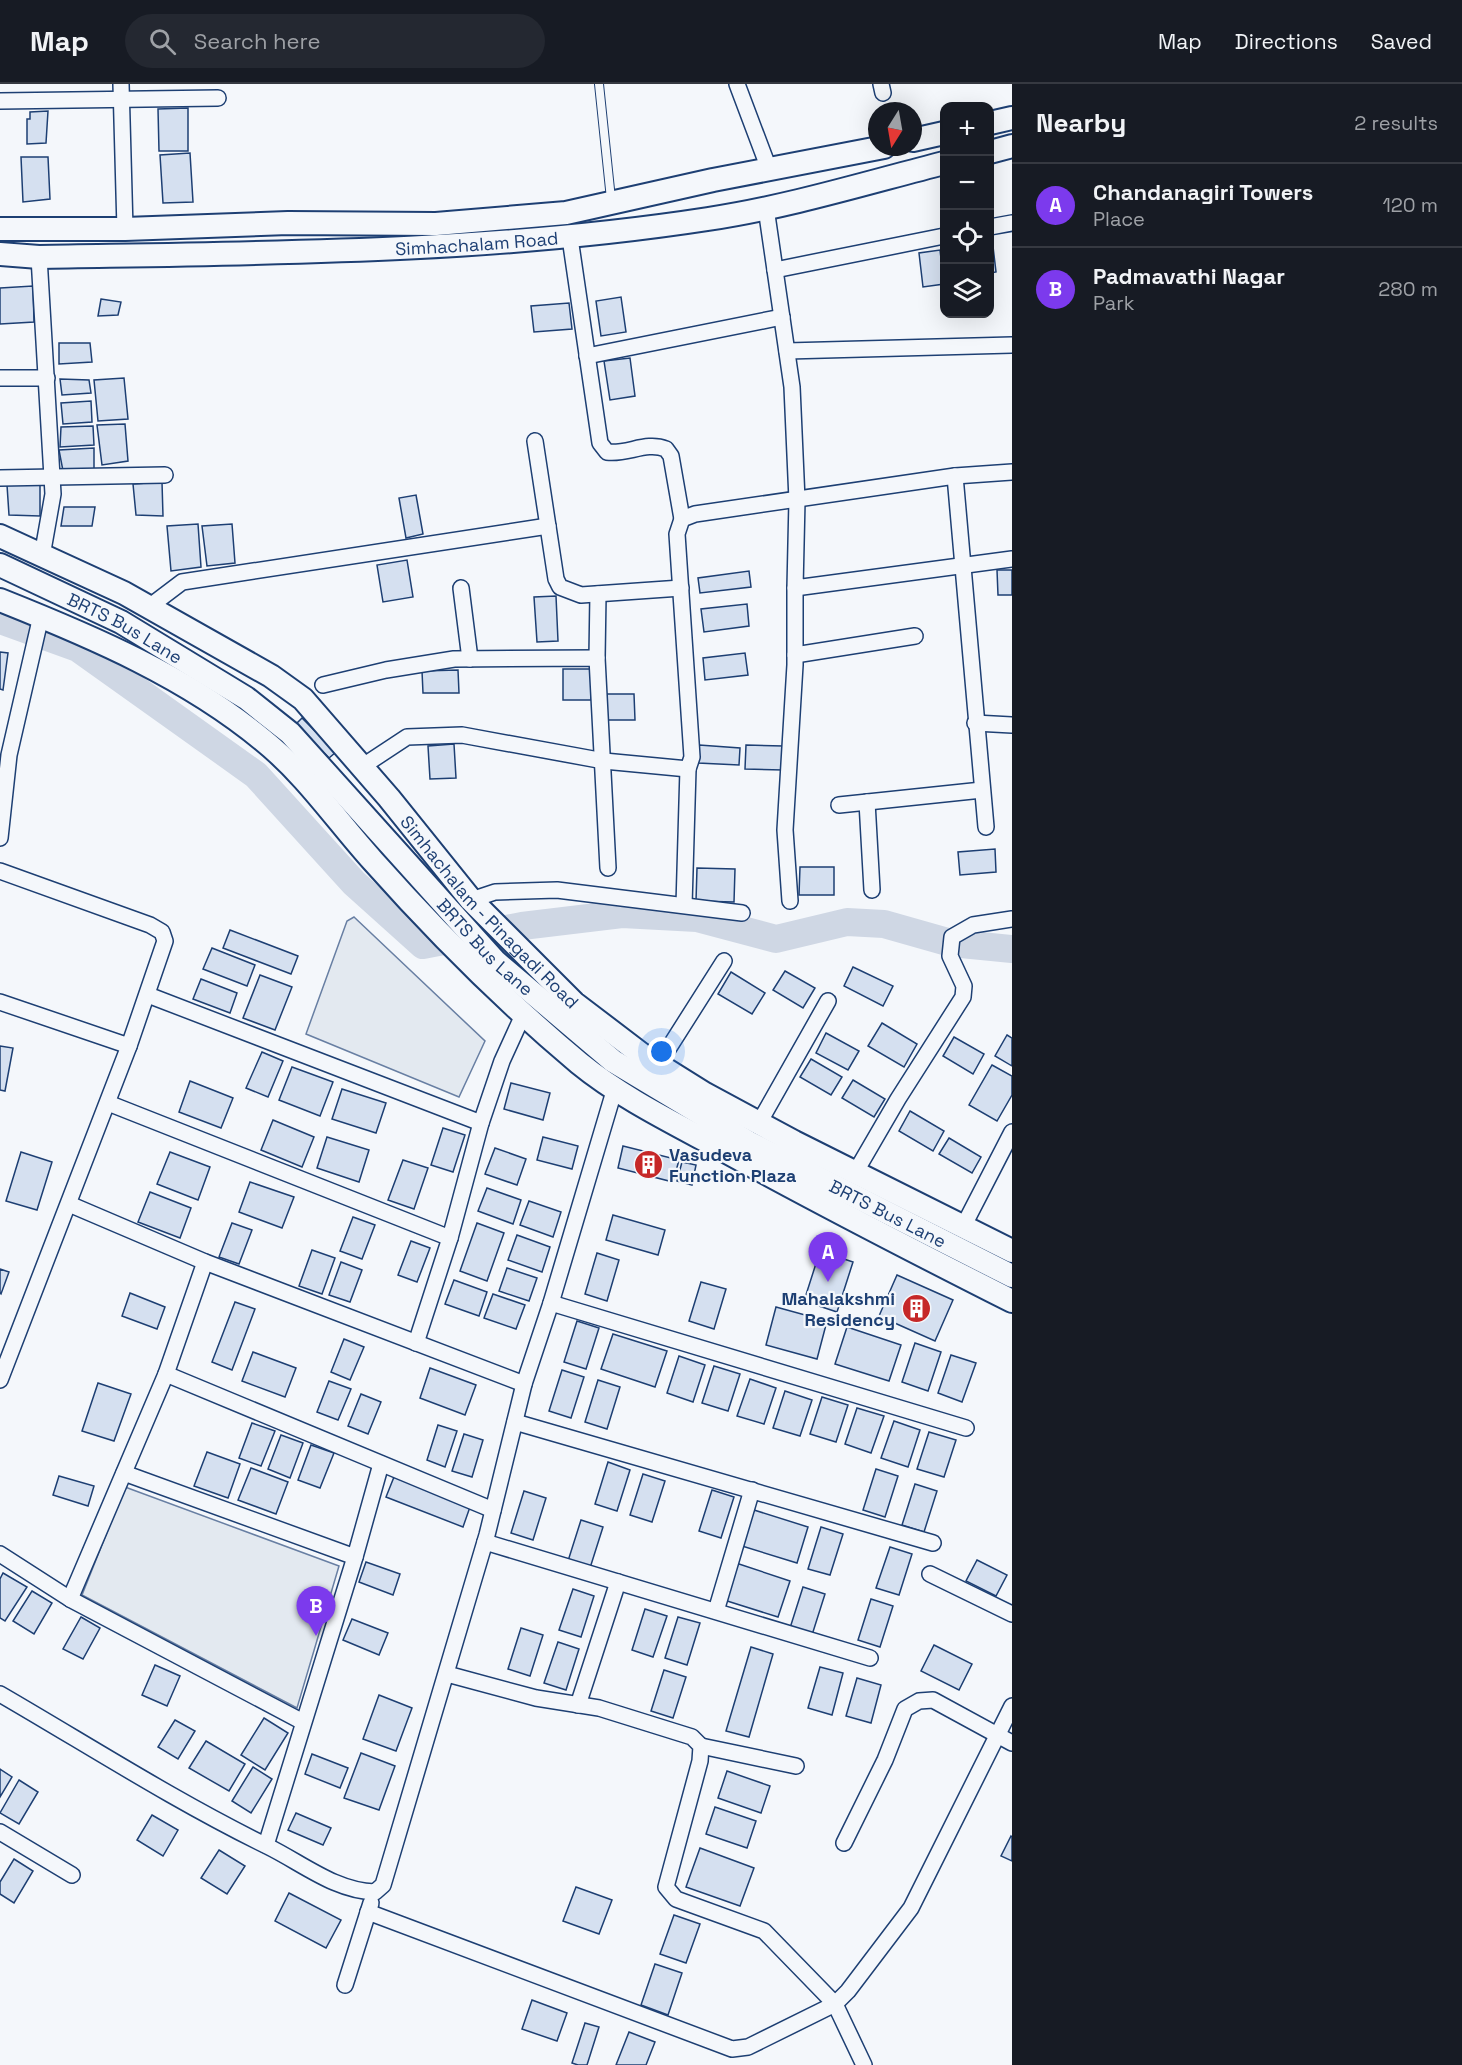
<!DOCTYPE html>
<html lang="en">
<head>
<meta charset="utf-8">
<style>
  :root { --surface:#171b24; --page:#242831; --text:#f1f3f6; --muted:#9ea1a6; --line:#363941; --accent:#7c3aed }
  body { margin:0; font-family:"Space Grotesk",sans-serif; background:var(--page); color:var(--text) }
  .controls { position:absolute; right:18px; top:18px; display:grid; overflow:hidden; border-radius:12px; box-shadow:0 6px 24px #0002 }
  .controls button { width:54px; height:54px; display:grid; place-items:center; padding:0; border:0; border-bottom:2px solid var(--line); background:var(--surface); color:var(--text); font:30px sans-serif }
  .compass { position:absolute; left:868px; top:18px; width:54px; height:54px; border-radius:50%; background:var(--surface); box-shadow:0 6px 24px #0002; rotate:191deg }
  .you { position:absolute; left:662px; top:968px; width:21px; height:21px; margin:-15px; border:4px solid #fff; border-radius:50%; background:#1a73e8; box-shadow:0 0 0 9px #1a73e833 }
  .badge { display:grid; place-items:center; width:39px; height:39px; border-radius:50%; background:var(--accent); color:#fff; font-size:20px; font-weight:700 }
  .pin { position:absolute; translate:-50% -50px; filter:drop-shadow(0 2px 3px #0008) }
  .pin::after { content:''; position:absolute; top:32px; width:21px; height:18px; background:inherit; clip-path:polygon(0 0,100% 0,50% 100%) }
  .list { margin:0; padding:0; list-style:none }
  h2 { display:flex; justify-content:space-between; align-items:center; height:78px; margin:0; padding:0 24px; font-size:26px }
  h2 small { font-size:20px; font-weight:400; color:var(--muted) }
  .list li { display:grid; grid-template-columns:39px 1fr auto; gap:18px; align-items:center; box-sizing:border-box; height:84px; padding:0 24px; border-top:2px solid var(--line) }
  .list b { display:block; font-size:22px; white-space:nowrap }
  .list p { margin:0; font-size:20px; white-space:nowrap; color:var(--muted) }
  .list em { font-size:20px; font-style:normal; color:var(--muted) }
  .icon { flex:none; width:33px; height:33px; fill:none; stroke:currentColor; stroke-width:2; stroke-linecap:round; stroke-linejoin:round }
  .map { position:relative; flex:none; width:1012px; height:1981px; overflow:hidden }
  header { display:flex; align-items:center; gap:36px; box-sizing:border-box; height:84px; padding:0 30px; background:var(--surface); border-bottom:2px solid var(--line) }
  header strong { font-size:28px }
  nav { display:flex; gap:33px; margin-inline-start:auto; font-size:21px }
  .search { width:420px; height:54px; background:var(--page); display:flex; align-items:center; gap:15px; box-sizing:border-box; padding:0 21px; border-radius:33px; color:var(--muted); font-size:22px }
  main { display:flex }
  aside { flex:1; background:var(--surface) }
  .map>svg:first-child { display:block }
  .green { fill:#e3e9f0; stroke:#687fa3; stroke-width:1.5 }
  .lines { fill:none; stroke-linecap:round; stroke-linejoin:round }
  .river { stroke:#cfd7e4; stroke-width:28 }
  .building { fill:#d5e0f0; stroke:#1d3f73; stroke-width:1.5 }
  .lane-casing { stroke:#1d3f73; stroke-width:10 }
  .street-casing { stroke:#1d3f73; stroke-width:18 }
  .primary-casing { stroke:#1d3f73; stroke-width:26 }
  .lane { stroke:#f4f7fb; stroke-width:8 }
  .street { stroke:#f4f7fb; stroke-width:15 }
  .primary { stroke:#f4f7fb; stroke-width:22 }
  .labels { text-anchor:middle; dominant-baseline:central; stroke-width:4.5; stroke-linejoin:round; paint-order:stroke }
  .street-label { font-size:18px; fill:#1d3f73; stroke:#f4f7fb }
  .poi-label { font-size:18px; font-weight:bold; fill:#1d3f73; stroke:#f4f7fb; text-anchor:start }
</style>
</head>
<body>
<header>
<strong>Map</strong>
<div class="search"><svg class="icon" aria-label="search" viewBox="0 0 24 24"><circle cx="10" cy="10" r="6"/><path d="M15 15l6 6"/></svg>Search here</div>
<nav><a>Map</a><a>Directions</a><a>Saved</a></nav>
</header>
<main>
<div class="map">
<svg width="1012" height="1981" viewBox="0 0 1012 1981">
  <rect width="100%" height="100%" fill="#f4f7fb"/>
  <g class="green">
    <path d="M354 833 485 957 459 1013 306 950 347 837Z"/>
    <path d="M125 1403 339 1482 297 1624 82 1511Z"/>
  </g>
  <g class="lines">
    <path class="river" d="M0 536 78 564 256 691 354 799 423 861 522 842 622 830 697 834 776 855 847 838 884 840 951 859 1012 865"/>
  </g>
  <g class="building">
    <path d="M188 24V67H159L158 25Z"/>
    <path d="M48 27 46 59 27 60V35H30V28Z"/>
    <path d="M190 69 193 118 163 119 160 71Z"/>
    <path d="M21 73H48L50 115 23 118Z"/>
    <path d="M990 154H992L996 188 990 189Z"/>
    <path d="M940 166 944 200 923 203 919 169Z"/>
    <path d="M33 202 34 238 0 240V204Z"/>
    <path d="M621 213 626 248 601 252 596 217Z"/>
    <path d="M101 215 121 218 118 231 98 232Z"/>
    <path d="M569 219 572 245 534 248 531 222Z"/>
    <path d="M59 259H90L92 278 59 280Z"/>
    <path d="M630 274 635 312 610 316 604 277Z"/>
    <path d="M124 294 128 335 98 337 94 296Z"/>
    <path d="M60 295 89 296 91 309 62 311Z"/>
    <path d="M91 317 92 338 63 340 61 319Z"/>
    <path d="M125 340 128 377 102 381 97 341Z"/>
    <path d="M93 342 94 361 60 363 61 343Z"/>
    <path d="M94 364V386L63 387 59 366Z"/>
    <path d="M162 398 163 432 136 431 133 400Z"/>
    <path d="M40 399V432L9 431 7 401Z"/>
    <path d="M416 411 423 450 406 454 399 414Z"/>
    <path d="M64 423H95L92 442H61Z"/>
    <path d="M198 440 201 483 171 487 167 442Z"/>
    <path d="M232 440 235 479 207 482 202 442Z"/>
    <path d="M407 476 413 513 383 518 377 481Z"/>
    <path d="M997 486H1012V511H998Z"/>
    <path d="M749 487 751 503 700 509 698 494Z"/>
    <path d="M556 512 558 557 537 558 534 513Z"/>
    <path d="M747 520 749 542 704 548 701 525Z"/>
    <path d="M0 568 8 569 3 606 0 605Z"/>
    <path d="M745 569 748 591 705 596 703 574Z"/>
    <rect x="563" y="585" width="28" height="31"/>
    <path d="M458 586 459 609H423L422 587Z"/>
    <path d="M606 610H634L635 636H606Z"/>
    <path d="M302 634 336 668 329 674 296 640Z"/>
    <path d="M454 660 456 694 430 695 428 662Z"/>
    <path d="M699 661 740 664 739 681 698 679Z"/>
    <path d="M746 661 783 662V686L745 685Z"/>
    <path d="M995 765 996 788 960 791 958 768Z"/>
    <path d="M800 783H834V811H799Z"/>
    <path d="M697 784 735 785 734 818 696 817Z"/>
    <path d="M230 846 298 872 291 890 223 864Z"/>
    <path d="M212 864 255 881 247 902 203 885Z"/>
    <path d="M853 883 893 902 883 922 844 902Z"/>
    <path d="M785 887 815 904 803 924 773 906Z"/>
    <path d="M731 888 765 909 752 930 718 910Z"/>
    <path d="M260 891 292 903 275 946 243 934Z"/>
    <path d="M201 895 237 909 230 929 193 915Z"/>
    <path d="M882 939 917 960 904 983 868 962Z"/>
    <path d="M826 949 859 967 848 986 816 969Z"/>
    <path d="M1007 951 1012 954V982L995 972Z"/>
    <path d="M954 953 984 970 973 990 943 972Z"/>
    <path d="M0 962 13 964 5 1007 0 1006Z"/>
    <path d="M262 968 283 977 268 1013 246 1004Z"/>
    <path d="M811 975 842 993 831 1011 800 993Z"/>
    <path d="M992 981 1012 992V1011L997 1037 969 1021Z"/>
    <path d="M292 983 333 998 320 1032 279 1016Z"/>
    <path d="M853 996 885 1015 874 1033 842 1014Z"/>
    <path d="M190 997 233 1014 221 1044 179 1028Z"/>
    <path d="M511 999 550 1009 543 1036 504 1025Z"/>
    <path d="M342 1005 386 1019 376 1049 332 1035Z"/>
    <path d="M910 1027 944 1047 933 1067 899 1047Z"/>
    <path d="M273 1036 314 1053 302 1083 261 1066Z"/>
    <path d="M443 1044 465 1051 453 1088 431 1081Z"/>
    <path d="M327 1053 369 1066 359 1098 317 1084Z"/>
    <path d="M543 1053 578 1062 572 1085 537 1076Z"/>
    <path d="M949 1054 981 1073 972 1089 939 1070Z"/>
    <path d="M623 1062 679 1076 673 1098 618 1084Z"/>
    <path d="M495 1064 526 1075 517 1101 485 1090Z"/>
    <path d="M21 1068 52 1078 37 1126 6 1117Z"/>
    <path d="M170 1068 210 1083 198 1116 157 1100Z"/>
    <path d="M403 1076 428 1084 414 1125 388 1116Z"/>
    <path d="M682 1078 696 1081 692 1101 677 1097Z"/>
    <path d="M250 1098 294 1113 282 1144 239 1128Z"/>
    <path d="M487 1104 521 1116 513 1140 478 1127Z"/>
    <path d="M150 1108 191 1124 180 1154 138 1138Z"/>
    <path d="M529 1117 561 1128 553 1153 520 1141Z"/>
    <path d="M613 1131 665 1146 658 1171 606 1156Z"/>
    <path d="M353 1133 375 1141 362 1175 340 1167Z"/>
    <path d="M232 1139 252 1146 239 1180 219 1173Z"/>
    <path d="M477 1139 504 1149 487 1197 460 1187Z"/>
    <path d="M517 1151 550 1163 542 1188 508 1176Z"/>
    <path d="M411 1157 430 1164 417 1198 398 1191Z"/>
    <path d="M312 1166 335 1174 322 1210 299 1202Z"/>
    <path d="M820 1167 853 1178 837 1228 804 1217Z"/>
    <path d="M597 1169 619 1176 607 1217 585 1210Z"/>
    <path d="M341 1178 362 1186 350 1218 329 1211Z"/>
    <path d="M507 1184 537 1194 529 1217 499 1207Z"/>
    <path d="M0 1185 9 1188 1 1210 0 1209Z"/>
    <path d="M897 1191 953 1216 935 1257 879 1232Z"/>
    <path d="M454 1196 487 1208 479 1232 445 1220Z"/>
    <path d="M701 1198 726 1205 714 1245 689 1237Z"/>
    <path d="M130 1209 165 1223 157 1245 122 1232Z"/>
    <path d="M493 1210 525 1221 516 1245 484 1234Z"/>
    <path d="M235 1218 255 1225 232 1286 212 1278Z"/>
    <path d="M776 1223 827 1237 817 1275 766 1261Z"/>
    <path d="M577 1237 599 1244 586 1285 564 1278Z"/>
    <path d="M847 1243 901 1261 889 1297 835 1280Z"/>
    <path d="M613 1250 667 1267 655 1303 601 1285Z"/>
    <path d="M344 1255 364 1263 350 1296 331 1288Z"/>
    <path d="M915 1259 941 1268 928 1307 902 1298Z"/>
    <path d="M253 1268 296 1284 285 1313 242 1297Z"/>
    <path d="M951 1271 976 1279 962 1318 938 1309Z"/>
    <path d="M679 1272 705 1281 693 1318 667 1309Z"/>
    <path d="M714 1282 740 1290 728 1327 702 1319Z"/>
    <path d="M430 1284 476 1301 465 1331 420 1314Z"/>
    <path d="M562 1286 584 1293 571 1334 549 1327Z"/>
    <path d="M750 1295 776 1304 764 1340 737 1332Z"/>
    <path d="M598 1296 620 1303 607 1345 585 1338Z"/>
    <path d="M329 1297 351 1305 338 1336 317 1328Z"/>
    <path d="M98 1299 131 1310 114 1357 82 1347Z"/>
    <path d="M785 1307 812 1316 800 1352 773 1344Z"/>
    <path d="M361 1310 381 1318 368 1350 348 1342Z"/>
    <path d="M822 1313 848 1321 836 1358 810 1350Z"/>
    <path d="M857 1324 884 1332 871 1369 845 1360Z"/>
    <path d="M894 1337 920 1346 908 1383 881 1374Z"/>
    <path d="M252 1339 275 1347 261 1382 239 1374Z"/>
    <path d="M438 1341 457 1347 445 1383 427 1376Z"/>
    <path d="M929 1348 956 1356 944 1393 917 1385Z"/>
    <path d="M464 1350 483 1356 472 1393 452 1387Z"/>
    <path d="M281 1351 303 1359 290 1394 268 1385Z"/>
    <path d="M311 1361 334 1369 320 1404 298 1396Z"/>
    <path d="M207 1368 240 1380 228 1414 194 1402Z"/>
    <path d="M608 1378 630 1386 617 1427 595 1420Z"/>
    <path d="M251 1384 288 1398 276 1430 238 1416Z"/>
    <path d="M876 1385 898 1392 885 1433 863 1426Z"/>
    <path d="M643 1390 665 1397 652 1438 630 1431Z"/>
    <path d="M59 1392 94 1402 88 1422 53 1411Z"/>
    <path d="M394 1393 470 1423 463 1443 386 1413Z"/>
    <path d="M915 1400 937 1407 924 1448 902 1441Z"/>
    <path d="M712 1406 734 1413 721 1454 699 1447Z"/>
    <path d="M524 1407 546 1414 533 1456 511 1449Z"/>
    <path d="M754 1426 808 1443 797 1479 742 1462Z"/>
    <path d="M581 1436 603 1443 590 1484 568 1477Z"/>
    <path d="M821 1443 843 1450 830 1491 808 1485Z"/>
    <path d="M890 1463 912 1470 899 1511 876 1504Z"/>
    <path d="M977 1476 1007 1491 996 1512 966 1497Z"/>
    <path d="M366 1478 400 1490 393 1511 359 1498Z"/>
    <path d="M736 1479 790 1497 778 1533 724 1516Z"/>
    <path d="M3 1489 27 1503 5 1537 0 1534V1495Z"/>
    <path d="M803 1503 825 1510 812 1551 790 1544Z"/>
    <path d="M573 1505 594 1512 581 1553 559 1546Z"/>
    <path d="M32 1507 52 1519 34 1550 13 1537Z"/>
    <path d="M871 1515 893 1522 880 1563 858 1556Z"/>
    <path d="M645 1525 667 1532 653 1573 632 1566Z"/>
    <path d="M81 1533 100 1544 83 1575 63 1565Z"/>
    <path d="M678 1533 700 1539 687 1581 665 1574Z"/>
    <path d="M352 1535 388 1549 379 1571 343 1556Z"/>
    <path d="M521 1544 543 1551 530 1592 508 1585Z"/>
    <path d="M558 1558 579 1565 566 1606 544 1599Z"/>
    <path d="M934 1561 972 1580 959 1606 921 1587Z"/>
    <path d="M751 1563 773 1570 749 1653 726 1647Z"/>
    <path d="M155 1581 180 1592 167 1622 142 1611Z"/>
    <path d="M820 1583 843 1589 832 1631 808 1624Z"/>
    <path d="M664 1586 686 1593 673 1634 651 1627Z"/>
    <path d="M857 1594 881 1601 871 1639 846 1632Z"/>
    <path d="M379 1611 412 1624 396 1667 363 1655Z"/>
    <path d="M264 1634 288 1649 265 1686 241 1671Z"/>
    <path d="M175 1636 195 1647 178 1675 158 1663Z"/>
    <path d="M206 1657 245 1680 229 1707 189 1684Z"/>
    <path d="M361 1669 395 1682 379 1726 344 1714Z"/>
    <path d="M312 1670 348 1684 340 1704 305 1690Z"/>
    <path d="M253 1683 272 1695 251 1729 232 1717Z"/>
    <path d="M0 1685 12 1693 0 1713Z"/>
    <path d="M727 1687 770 1702 761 1729 718 1714Z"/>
    <path d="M19 1696 38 1708 19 1740 0 1729Z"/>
    <path d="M715 1723 756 1737 747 1764 706 1750Z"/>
    <path d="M296 1729 331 1744 323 1761 288 1746Z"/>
    <path d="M152 1731 178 1746 163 1772 137 1756Z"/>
    <path d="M1011 1752 1012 1753V1777L1001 1772Z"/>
    <path d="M700 1764 754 1784 740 1822 686 1803Z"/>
    <path d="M219 1766 245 1782 227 1810 201 1794Z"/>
    <path d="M14 1775 33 1787 14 1819 0 1810V1798Z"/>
    <path d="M576 1803 612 1816 599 1850 563 1837Z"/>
    <path d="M289 1809 341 1836 326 1864 275 1837Z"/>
    <path d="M674 1831 700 1840 686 1879 660 1870Z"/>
    <path d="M655 1880 682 1889 668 1931 641 1921Z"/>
    <path d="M532 1916 567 1929 557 1957 522 1945Z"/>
    <path d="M585 1939 599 1943 587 1981H578L572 1979Z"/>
    <path d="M629 1948 655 1958 646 1981H616Z"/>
  </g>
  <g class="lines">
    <defs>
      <path id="lane" d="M599 0 611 115"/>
      <g id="street">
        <path d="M121 0 125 145"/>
        <path d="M737 0 769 85"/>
        <path d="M881 0 883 9"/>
        <path d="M0 17 218 14"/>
        <path d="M766 124 792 303 797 416 795 504 1012 475"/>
        <path d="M990 143 1012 139"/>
        <path d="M570 154 600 359 607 368C627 371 646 357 666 365L671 372 682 435"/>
        <path d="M39 173 53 410 42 472"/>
        <path d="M775 186 944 152"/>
        <path d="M787 267 1012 261"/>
        <path d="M587 272 782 233"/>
        <path d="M0 294H47"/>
        <path d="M535 357 556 495 560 503 581 511 681 504"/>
        <path d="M955 392 986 743"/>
        <path d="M0 394 165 391"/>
        <path d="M461 504 470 575"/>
        <path d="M149 523 182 498 548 442"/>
        <path d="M795 571 915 552"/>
        <path d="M597 574 598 510"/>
        <path d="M323 601 386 586 454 575 597 574 608 784"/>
        <path d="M975 639 1012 641"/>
        <path d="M363 682 407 653 462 651 604 677 688 685 692 673 677 450 682 435 695 430 955 392 1012 388"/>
        <path d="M867 718 872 806"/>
        <path d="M839 721 982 706"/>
        <path d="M0 754 9 671 41 532"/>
        <path d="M0 787 150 841 162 848 165 857 129 962 0 918"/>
        <path d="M471 816 495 808 557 806 742 829"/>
        <path d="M790 817 785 746 795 581V504"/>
        <path d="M684 821 688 685"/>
        <path d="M148 911 481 1039"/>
        <path d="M658 981 724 877"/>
        <path d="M108 1019 450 1154"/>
        <path d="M759 1039 828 917"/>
        <path d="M855 1089 898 1015 963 913 964 902 950 872 952 853 973 841 1012 835"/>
        <path d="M69 1120 205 1178 524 1300"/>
        <path d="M963 1143 1012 1048"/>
        <path d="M551 1219 966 1344"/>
        <path d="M416 1259 450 1154 481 1039 502 977 523 931"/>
        <path d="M166 1290 493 1426"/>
        <path d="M0 1296 129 962"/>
        <path d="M515 1338 933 1459"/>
        <path d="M124 1389 355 1473"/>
        <path d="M485 1458 870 1574"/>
        <path d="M0 1470 70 1515 303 1638"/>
        <path d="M930 1490 1012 1530"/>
        <path d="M70 1515 166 1290 205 1178"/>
        <path d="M716 1527 752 1406"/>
        <path d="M447 1590 536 1614 599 1624 692 1653 701 1662 700 1677 666 1803 676 1815 764 1847 835 1920 864 1981"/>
        <path d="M0 1610C88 1661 175 1717 267 1762 302 1779 335 1807 375 1808L383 1801 487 1451 524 1300 551 1219 615 1004"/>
        <path d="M578 1621 618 1498"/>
        <path d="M701 1662 796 1682"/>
        <path d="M0 1748 72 1791"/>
        <path d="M844 1759 885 1676 905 1625 919 1617 933 1616 1012 1659"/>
        <path d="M266 1761 355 1473 381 1380"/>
        <path d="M368 1828 732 1965 748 1963 835 1920 848 1907 911 1824 1012 1622"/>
        <path d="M345 1901 371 1819"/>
      </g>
      <g id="primary">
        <path d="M990 39 1012 34"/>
        <path d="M913 56 944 49"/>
        <path d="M990 68 1012 62"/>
        <path d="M0 145H125L288 139 436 140 566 129 713 96 884 63"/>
        <path id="s1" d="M0 170 39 173C263 169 487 169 708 135 788 123 866 99 944 79"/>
        <path id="s2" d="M0 452 124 509 271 592 303 615 389 714 471 816 574 919 641 970 705 1010 794 1058 1012 1167"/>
        <path id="s3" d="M0 481 121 538 246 614 290 649 496 878 613 977 748 1058 1012 1192"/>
        <path d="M0 516C93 553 187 593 264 657 306 691 337 737 373 777 437 849 505 917 579 979 623 1015 678 1041 729 1069 822 1120 917 1169 1012 1217"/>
      </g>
    </defs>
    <use href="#lane" class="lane-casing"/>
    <use href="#street" class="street-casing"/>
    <use href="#primary" class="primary-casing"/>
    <use href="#lane" class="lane"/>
    <use href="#street" class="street"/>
    <use href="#primary" class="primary"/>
  </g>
  <defs>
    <symbol id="building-disc" viewBox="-11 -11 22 22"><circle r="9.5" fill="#c62828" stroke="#f4f7fb"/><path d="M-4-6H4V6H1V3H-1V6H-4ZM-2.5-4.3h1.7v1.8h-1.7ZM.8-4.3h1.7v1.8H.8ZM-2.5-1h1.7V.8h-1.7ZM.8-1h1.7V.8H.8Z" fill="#fff"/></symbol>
  </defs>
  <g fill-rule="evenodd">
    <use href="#building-disc" x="632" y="1064" width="33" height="33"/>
    <use href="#building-disc" x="900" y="1208" width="33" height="33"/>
  </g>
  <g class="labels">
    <g class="street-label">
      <text stroke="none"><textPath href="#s1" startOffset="477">Simhachalam Road</textPath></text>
      <text stroke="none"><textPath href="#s3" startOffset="140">BRTS Bus Lane</textPath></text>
      <text stroke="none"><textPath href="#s2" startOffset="628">Simhachalam - Pinagadi Road</textPath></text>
      <text stroke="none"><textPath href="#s3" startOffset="626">BRTS Bus Lane</textPath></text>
      <text stroke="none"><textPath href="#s3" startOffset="1112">BRTS Bus Lane</textPath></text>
    </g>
    <g class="poi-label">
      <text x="669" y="1070">Vasudeva<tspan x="669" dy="21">Function Plaza</tspan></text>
      <text x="895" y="1214" text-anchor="end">Mahalakshmi<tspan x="895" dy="21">Residency</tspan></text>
    </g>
  </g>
</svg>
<div class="controls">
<button>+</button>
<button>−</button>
<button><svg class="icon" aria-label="locate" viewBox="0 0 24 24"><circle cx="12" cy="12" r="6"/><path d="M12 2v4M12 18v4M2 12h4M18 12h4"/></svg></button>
<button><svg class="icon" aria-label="layers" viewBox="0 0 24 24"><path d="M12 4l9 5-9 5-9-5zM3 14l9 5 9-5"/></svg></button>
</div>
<svg class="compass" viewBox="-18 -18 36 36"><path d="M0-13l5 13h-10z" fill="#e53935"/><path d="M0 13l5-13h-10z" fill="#9ea1a6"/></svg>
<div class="you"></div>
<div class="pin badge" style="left:828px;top:1198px">A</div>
<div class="pin badge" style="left:316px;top:1552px">B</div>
</div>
<aside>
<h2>Nearby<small>2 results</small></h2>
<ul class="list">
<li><span class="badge">A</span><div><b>Chandanagiri Towers</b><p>Place</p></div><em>120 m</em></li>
<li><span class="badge">B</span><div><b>Padmavathi Nagar</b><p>Park</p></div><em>280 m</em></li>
</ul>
</aside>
</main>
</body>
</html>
